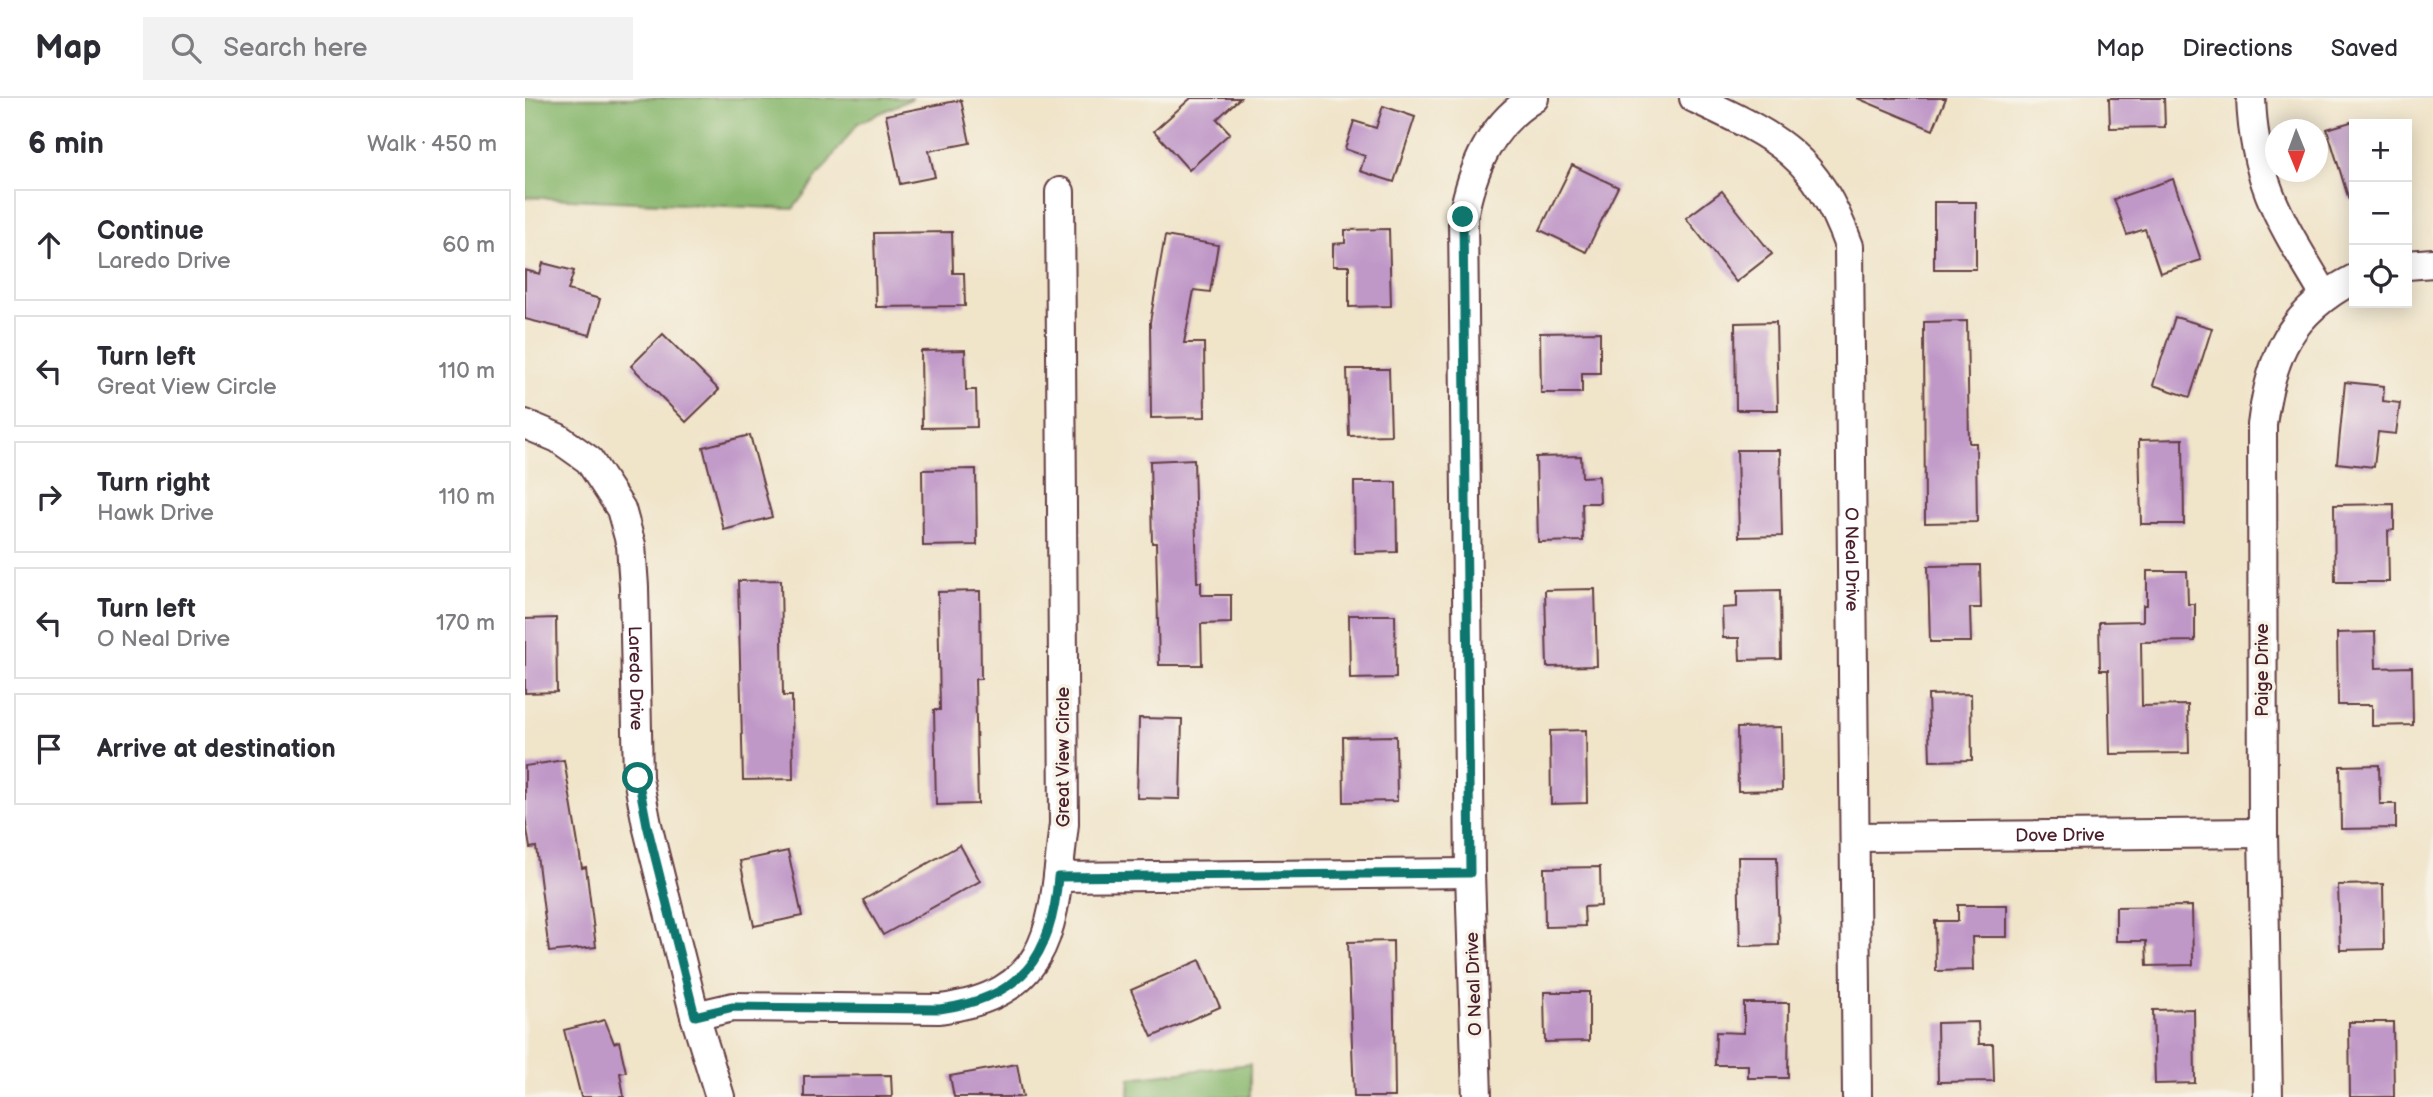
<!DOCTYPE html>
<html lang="en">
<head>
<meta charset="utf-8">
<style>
  :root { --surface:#fff; --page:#f2f2f3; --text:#2b2b33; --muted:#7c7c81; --line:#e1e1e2 }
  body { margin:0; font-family:"Balsamiq Sans",sans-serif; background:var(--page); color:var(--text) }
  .controls { position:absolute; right:21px; top:21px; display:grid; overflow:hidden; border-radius:0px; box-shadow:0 4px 18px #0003 }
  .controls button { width:63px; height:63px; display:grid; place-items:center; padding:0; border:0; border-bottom:2px solid var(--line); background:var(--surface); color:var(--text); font:35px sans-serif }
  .compass { position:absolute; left:1740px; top:21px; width:63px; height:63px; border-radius:50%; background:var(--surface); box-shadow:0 4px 18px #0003; rotate:179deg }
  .stop { position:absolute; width:21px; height:21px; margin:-16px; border:5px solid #0f766e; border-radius:50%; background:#fff }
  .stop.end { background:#0f766e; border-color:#fff; box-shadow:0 2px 7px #0008 }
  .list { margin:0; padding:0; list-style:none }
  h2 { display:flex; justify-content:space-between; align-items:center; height:91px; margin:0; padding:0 28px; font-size:30px }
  h2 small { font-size:23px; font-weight:400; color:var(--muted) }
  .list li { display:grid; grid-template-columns:46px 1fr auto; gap:21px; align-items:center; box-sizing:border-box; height:112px; margin:0 14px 14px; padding:0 14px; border:2px solid var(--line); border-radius:0px }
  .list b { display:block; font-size:26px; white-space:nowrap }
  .list p { margin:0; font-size:23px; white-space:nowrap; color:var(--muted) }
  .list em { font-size:23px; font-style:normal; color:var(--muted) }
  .icon { flex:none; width:38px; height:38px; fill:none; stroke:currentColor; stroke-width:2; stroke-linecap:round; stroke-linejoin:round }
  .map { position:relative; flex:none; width:1908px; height:999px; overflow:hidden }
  header { display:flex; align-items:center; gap:42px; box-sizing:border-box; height:98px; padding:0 35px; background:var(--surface); border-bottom:2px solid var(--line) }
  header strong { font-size:33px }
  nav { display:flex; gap:38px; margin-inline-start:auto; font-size:24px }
  .search { width:490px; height:63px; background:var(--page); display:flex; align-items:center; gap:18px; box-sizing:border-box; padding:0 24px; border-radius:0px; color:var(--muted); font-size:26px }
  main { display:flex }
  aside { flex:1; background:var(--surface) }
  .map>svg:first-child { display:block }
  .forest { fill:#8ab870; stroke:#6a6c4e; stroke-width:2 }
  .building { fill:#c098c8 }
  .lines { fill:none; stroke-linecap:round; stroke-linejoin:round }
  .minor-casing { stroke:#633d43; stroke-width:32 }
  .minor { stroke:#fff; stroke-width:28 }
  .route { stroke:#0f766e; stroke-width:9 }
  .labels { text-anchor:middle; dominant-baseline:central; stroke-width:7; stroke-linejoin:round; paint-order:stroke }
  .street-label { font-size:18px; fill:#4a1f2b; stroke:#f7f3e8 }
</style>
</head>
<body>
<header>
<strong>Map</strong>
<div class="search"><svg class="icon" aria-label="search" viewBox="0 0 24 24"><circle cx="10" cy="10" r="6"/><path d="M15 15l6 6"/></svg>Search here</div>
<nav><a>Map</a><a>Directions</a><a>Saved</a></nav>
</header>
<main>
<aside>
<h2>6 min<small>Walk · 450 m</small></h2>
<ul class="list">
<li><svg class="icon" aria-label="ahead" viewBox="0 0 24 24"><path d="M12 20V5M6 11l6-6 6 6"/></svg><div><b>Continue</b><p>Laredo Drive</p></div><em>60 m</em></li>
<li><svg class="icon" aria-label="left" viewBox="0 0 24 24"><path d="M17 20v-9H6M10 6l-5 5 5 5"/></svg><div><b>Turn left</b><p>Great View Circle</p></div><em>110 m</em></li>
<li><svg class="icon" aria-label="right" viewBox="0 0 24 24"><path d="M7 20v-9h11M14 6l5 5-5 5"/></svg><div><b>Turn right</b><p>Hawk Drive</p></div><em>110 m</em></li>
<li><svg class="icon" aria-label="left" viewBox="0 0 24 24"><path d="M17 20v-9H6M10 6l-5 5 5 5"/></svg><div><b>Turn left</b><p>O Neal Drive</p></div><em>170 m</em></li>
<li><svg class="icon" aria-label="arrive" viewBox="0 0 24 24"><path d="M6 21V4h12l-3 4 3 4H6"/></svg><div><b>Arrive at destination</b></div></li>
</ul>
</aside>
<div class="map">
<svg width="1908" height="999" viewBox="0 0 1908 999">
  <rect width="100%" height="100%" fill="#f7f3e8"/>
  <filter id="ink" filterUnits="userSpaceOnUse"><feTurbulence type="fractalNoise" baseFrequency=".0143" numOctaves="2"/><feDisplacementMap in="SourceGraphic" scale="14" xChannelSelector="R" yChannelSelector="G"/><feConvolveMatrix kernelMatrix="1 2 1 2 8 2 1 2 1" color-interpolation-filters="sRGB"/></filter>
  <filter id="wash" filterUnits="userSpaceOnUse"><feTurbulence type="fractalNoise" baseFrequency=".00686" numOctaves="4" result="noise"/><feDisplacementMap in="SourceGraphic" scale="28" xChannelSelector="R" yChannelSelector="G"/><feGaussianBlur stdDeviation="1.57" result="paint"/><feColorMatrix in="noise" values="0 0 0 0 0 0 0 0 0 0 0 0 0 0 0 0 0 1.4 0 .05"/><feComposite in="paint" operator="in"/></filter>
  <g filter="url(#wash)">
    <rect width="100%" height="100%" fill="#f0e4c9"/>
    <g class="forest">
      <path d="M0 0H388L333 25 268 111 0 99Z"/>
      <path d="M725 966V999H604L605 980Z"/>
    </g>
    <g id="blocks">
      <g class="building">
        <path d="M666 0H715L692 21 705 35 664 72 629 33Z"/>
        <path d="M1332 0H1421L1408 32Z"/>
        <path d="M1584 0H1639L1640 29 1585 30Z"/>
        <path d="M436 2 445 45 404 53 410 79 375 86 361 17Z"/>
        <path d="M858 8 890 19 869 84 835 73 840 58 820 51 829 23 851 30Z"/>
        <path d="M1829 23V101L1824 102 1802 31Z"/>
        <path d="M1047 67 1093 89 1061 154 1015 132Z"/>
        <path d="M1648 81 1676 162 1635 175 1620 131 1602 137 1589 101Z"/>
        <path d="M1197 93 1247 156 1211 184 1161 120Z"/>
        <rect x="1409" y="104" width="42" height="67"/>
        <path d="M864 131 866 208 824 209V168H808V146L820 145V132Z"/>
        <path d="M427 134 428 175H439L440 208 351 209 349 135Z"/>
        <path d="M640 138 693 147 685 194 669 192 659 245H679L680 319 626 320 625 224Z"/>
        <path d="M18 165 49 173 43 192 75 201 65 237 0 221V172L15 176Z"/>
        <path d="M1650 219 1687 230 1665 299 1628 287Z"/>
        <path d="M1442 223 1444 345H1451L1452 424 1400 425 1399 224Z"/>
        <path d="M1251 224 1253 312H1211L1210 225Z"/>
        <path d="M1075 234V275H1057V295H1016L1015 235Z"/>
        <path d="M138 236 194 292 161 324 106 268Z"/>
        <path d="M440 252 441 292H451L452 329 397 330 396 253Z"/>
        <path d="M822 271H864L866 337 824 338Z"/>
        <path d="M1820 284 1859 288 1858 303 1875 305 1871 336 1853 334 1849 369 1812 365Z"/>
        <path d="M225 337 247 419 199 432 178 349Z"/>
        <path d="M1658 341 1659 426H1616L1614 342Z"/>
        <path d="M1212 352H1255L1257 438 1214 439Z"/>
        <path d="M1056 358 1057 379 1074 378 1075 405H1057L1058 443 1013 444 1011 359Z"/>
        <path d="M669 361 672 484H676V497H706V525L676 526 677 567H634L631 445H627L625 363Z"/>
        <path d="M451 371 452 447 398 448 397 372Z"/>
        <path d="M829 384H871L872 454 830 455Z"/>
        <path d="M1869 406V432L1863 433 1864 484H1810L1809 407Z"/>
        <path d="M1455 467 1456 510H1445L1446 544H1405L1403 468Z"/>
        <path d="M1622 473H1662L1663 506H1670V543L1616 544 1617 608 1663 607 1664 655 1585 656 1583 572H1575L1574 524 1618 523V507H1622Z"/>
        <path d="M256 482 258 598H267L268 681 218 682 213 483Z"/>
        <path d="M1070 491 1072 568 1022 569 1020 492Z"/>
        <path d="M1255 492 1256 561 1215 562 1214 540H1198L1197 510 1212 509V493Z"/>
        <path d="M455 493 456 581H450L453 706 411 707 409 612H415L413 494Z"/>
        <path d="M824 517H870L871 580 825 581Z"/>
        <path d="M31 520 32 594 0 595V521Z"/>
        <path d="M1850 534 1851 570 1887 569 1888 627 1847 628V607H1813L1812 535Z"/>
        <path d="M1446 596 1447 662 1405 663 1403 597Z"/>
        <path d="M614 620 657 621 655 701 612 700Z"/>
        <path d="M1256 629 1257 692 1213 693 1212 630Z"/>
        <path d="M1061 632 1062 705 1026 706 1025 633Z"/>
        <path d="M871 638 872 703 819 704 818 639Z"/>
        <path d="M39 662 57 770 61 769 71 849 24 854 11 749 5 750 0 719V668Z"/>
        <path d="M1854 667 1855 706H1871V730L1816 731 1815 668Z"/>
        <path d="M435 747 455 783 358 837 338 802Z"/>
        <path d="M263 753 277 818 229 828 215 763Z"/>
        <path d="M1213 759H1252L1254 847 1215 848Z"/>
        <path d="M1075 769 1076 808 1059 809 1060 828 1020 829 1019 770Z"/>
        <path d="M1858 786 1859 851 1815 852 1813 787Z"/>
        <path d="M1433 807H1482V839H1447L1448 872 1411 873 1410 823H1433Z"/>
        <path d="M1667 808 1668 867 1622 868 1621 843H1591V809Z"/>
        <path d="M868 843 870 999H829L823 844Z"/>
        <path d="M675 862 695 909 627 939 606 892Z"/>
        <path d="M1019 894H1064V943L1020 944Z"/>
        <path d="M1219 905H1264L1263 980H1223V967H1190L1191 934 1219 935Z"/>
        <path d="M1669 911 1670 985 1630 986 1628 912Z"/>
        <path d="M80 922 89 945 94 943 101 974 95 975 99 999H56L39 932Z"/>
        <path d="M1453 924 1454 946H1468L1469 983 1413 984 1412 925Z"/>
        <path d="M1824 924H1868L1869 999H1825Z"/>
        <path d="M492 966 498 999H429L425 978Z"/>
        <path d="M366 977 367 999H279V978Z"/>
      </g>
    </g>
  </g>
  <g filter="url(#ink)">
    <use href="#blocks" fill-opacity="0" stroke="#633d43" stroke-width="2"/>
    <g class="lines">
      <defs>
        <g id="minor">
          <path id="s1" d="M1169 0C1254 40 1290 56 1324 148L1332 999"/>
          <path d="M1726 0C1729 86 1757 125 1799 196"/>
          <path d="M1882 167 1908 165"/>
          <path id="s2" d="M0 326 33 340 64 362 96 411 106 447 109 489 113 680 122 727 170 918 195 999"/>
          <path id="s3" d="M1332 739 1738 735"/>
          <path d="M533 779 945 775"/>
          <path d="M170 918 208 909 415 911C532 895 527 823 539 726L535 94"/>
          <path d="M952 999 945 775 938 119C947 72 965 26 1009 0"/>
          <path d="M1743 999 1738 735 1737 327C1746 257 1765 214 1829 181"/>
        </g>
      </defs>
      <use href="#minor" class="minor-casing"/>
      <use href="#minor" class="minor"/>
    </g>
  </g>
  <g class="lines" filter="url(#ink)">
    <path class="route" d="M113 680 122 727 170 918 208 909 415 911C496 900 527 860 533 779L945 775 938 119"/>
  </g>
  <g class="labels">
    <g class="street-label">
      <text stroke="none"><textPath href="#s1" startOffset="536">O Neal Drive</textPath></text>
      <text transform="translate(1737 572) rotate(-90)">Paige Drive</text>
      <text stroke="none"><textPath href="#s2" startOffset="303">Laredo Drive</textPath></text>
      <text transform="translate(538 659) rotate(-90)">Great View Circle</text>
      <text stroke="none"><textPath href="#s3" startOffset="203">Dove Drive</textPath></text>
      <text transform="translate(949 886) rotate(-92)">O Neal Drive</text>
    </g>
  </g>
</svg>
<div class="controls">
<button>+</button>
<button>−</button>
<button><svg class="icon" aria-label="locate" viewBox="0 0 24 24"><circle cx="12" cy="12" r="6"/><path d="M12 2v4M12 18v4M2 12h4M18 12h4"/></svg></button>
</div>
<svg class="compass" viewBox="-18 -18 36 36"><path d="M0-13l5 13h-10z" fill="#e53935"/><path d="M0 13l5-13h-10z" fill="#7c7c81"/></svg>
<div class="stop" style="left:113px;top:680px"></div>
<div class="stop end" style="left:938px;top:119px"></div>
</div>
</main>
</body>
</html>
